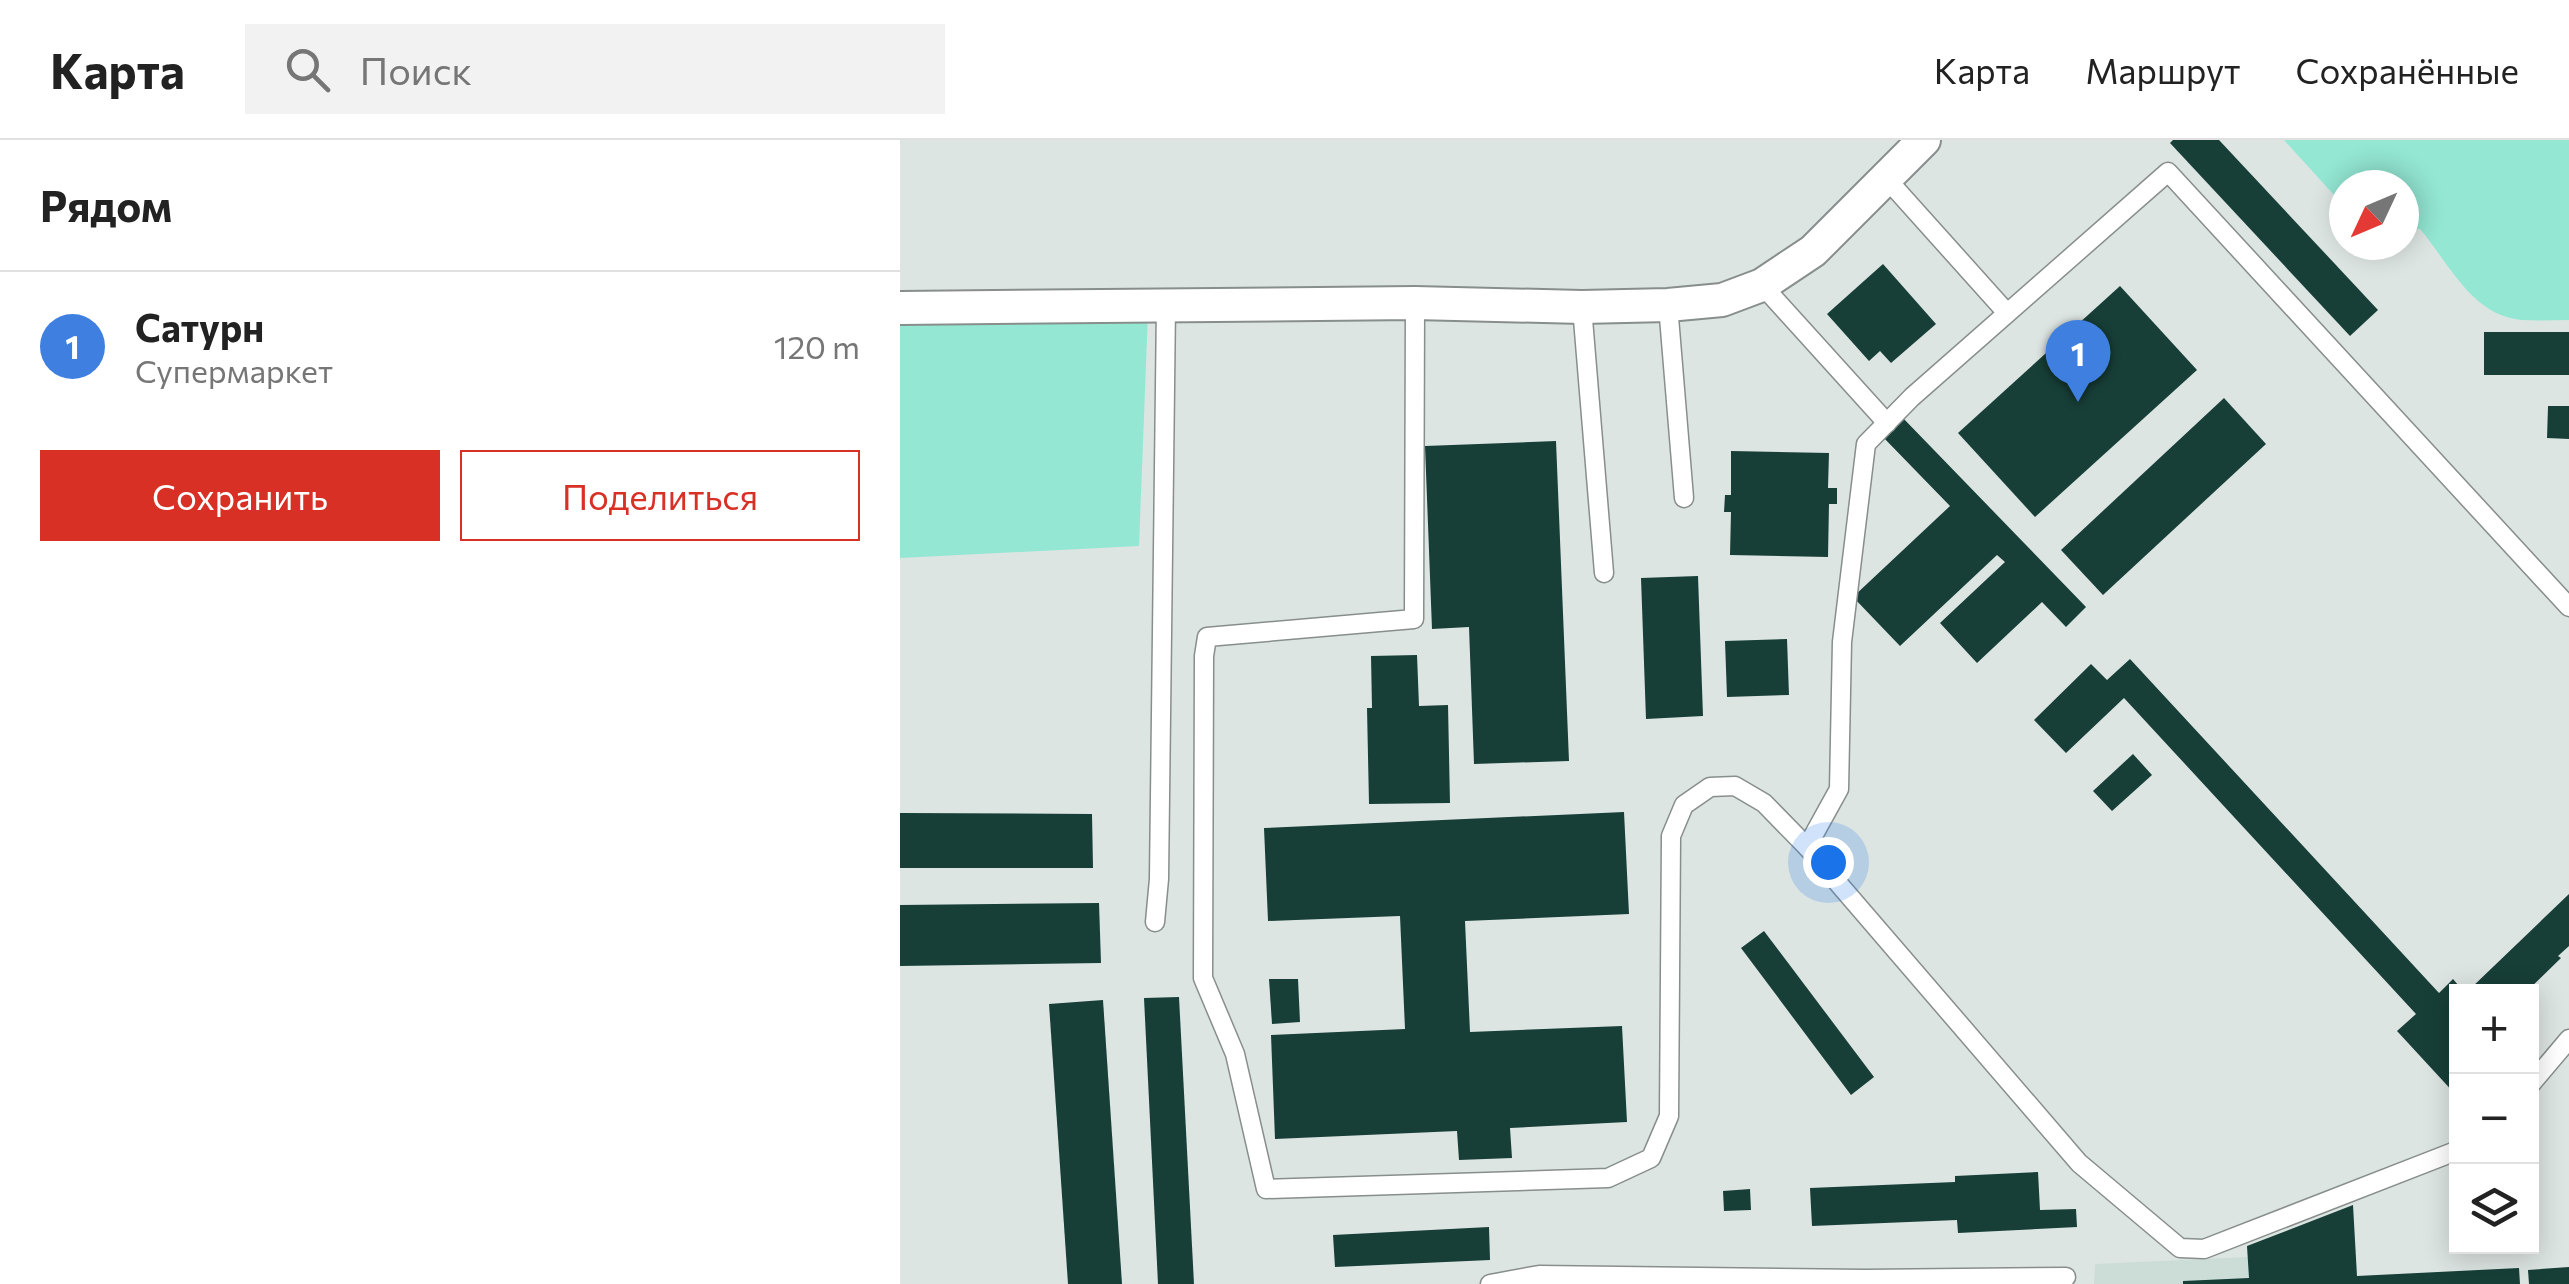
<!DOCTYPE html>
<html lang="ru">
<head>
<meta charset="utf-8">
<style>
  :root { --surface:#fff; --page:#f2f2f2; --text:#222; --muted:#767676; --line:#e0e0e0; --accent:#d93025 }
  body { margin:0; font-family:Commissioner,sans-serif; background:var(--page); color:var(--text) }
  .controls { position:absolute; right:30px; bottom:30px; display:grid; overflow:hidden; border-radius:0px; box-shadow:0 5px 25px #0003 }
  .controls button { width:90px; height:90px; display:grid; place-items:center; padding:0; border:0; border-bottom:2px solid var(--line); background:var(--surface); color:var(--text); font:50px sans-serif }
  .compass { position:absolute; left:1429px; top:30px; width:90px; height:90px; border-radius:50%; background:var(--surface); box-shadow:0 5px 25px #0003; rotate:226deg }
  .you { position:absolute; left:928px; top:722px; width:35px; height:35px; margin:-25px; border:8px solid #fff; border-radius:50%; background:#1a73e8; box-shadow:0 0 0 15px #1a73e833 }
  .badge { display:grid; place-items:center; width:65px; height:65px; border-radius:50%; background:var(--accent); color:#fff; font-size:32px; font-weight:700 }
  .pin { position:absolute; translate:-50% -82px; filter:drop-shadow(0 2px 5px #0008) }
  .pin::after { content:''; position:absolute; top:52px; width:35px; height:30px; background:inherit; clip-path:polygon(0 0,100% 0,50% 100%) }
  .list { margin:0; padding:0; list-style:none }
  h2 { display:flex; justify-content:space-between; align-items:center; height:130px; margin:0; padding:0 40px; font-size:42px }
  h2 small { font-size:32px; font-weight:400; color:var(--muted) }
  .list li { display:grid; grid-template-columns:65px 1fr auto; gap:30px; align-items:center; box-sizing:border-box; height:150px; padding:0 40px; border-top:2px solid var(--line) }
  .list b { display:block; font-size:38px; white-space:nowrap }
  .list p { margin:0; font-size:32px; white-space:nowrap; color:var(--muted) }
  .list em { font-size:32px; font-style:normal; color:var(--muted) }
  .actions { display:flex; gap:20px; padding:30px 40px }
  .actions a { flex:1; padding:22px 0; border:2px solid var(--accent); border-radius:0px; text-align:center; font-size:35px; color:var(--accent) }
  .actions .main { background:var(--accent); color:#fff }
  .icon { flex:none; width:55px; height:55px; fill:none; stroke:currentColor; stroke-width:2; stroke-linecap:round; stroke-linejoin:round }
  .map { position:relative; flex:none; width:1669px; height:1144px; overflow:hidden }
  header { display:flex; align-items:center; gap:60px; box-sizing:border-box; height:140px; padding:0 50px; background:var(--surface); border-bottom:2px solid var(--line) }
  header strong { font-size:48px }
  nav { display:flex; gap:55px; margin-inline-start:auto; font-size:35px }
  .search { width:700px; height:90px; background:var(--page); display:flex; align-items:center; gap:25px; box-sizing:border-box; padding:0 35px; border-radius:0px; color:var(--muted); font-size:38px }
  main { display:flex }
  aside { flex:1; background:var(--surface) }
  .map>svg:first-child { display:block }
  .built { fill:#ccddd8 }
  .green { fill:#93e7d3 }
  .building { fill:#173f37 }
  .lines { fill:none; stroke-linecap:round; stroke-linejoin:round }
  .service-casing { stroke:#878e8c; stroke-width:21 }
  .minor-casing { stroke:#878e8c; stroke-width:36 }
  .service { stroke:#fff; stroke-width:18 }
  .minor { stroke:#fff; stroke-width:32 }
</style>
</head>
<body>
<header>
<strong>Карта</strong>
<div class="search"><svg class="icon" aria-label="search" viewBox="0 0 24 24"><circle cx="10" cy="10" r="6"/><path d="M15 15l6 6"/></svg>Поиск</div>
<nav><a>Карта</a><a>Маршрут</a><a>Сохранённые</a></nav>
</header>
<main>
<aside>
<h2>Рядом<small></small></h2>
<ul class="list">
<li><span class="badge" style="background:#3f7fe0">1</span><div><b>Сатурн</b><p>Супермаркет</p></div><em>120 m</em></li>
</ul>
<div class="actions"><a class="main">Сохранить</a><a>Поделиться</a></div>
</aside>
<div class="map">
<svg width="1669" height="1144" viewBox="0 0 1669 1144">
  <rect width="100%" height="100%" fill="#dde5e3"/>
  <path class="built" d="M1430 1113 1432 1144H1194L1195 1124Z"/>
  <g class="green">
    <path d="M1384 0H1669V180C1653 180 1637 181 1622 180 1572 176 1549 123 1520 89L1504 90V45H1444V66Z"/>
    <path d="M248 172 239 406 0 418V175Z"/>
  </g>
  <g class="building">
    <path d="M1273 0H1319L1478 170 1450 196 1270 3Z"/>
    <path d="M983 124 1036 184 991 223 980 211 969 221 927 174Z"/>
    <path d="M1220 146 1297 230 1135 377 1058 293Z"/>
    <rect x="1584" y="192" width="85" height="43"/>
    <path d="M1324 258 1366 304 1203 455 1161 410Z"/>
    <path d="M1648 266H1669V299L1647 298Z"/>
    <path d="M1002 277 1186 467 1166 487 1142 462 1077 523 1040 483 1105 422 1097 415 1000 506 953 457 1050 366 982 296Z"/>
    <path d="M656 301 669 621 574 624 569 487 532 489 525 306Z"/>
    <path d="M831 311 929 313 928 348H937V364H929L928 417 830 415 831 372H824L825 355H831Z"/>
    <path d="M798 436 803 576 746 579 741 438Z"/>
    <path d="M887 499 889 555 827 557 825 501Z"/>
    <path d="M517 515 519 566 548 565 550 663 469 664 467 568H472L471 516Z"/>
    <path d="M1230 519 1539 853 1553 839 1564 852H1556V955L1497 891 1516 874 1224 558 1166 613 1134 580 1191 524 1207 540Z"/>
    <path d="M1233 614 1252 635 1212 671 1193 651Z"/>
    <path d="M724 672 729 774 565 781 570 892 722 886 727 982 610 988 612 1018 559 1020 557 991 375 999 371 895 505 889 500 776 368 781 364 688Z"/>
    <path d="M0 673 192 674 193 728H0Z"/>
    <path d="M1669 754V806L1658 816 1661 818 1626 852H1572L1570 849Z"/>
    <path d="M199 763 201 823 0 826V765Z"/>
    <path d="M864 791 974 937 951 955 841 808Z"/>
    <path d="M369 839H398L400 882 372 884Z"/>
    <path d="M279 857 294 1144H258L244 858Z"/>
    <path d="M203 860 222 1144H168L149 864Z"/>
    <path d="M1138 1032 1140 1070 1176 1069 1177 1087 1058 1093 1057 1080 912 1086 910 1048 1055 1042V1036Z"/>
    <path d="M850 1049 851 1070 824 1071 823 1051Z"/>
    <path d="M1453 1065 1457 1136 1619 1128 1620 1144H1283V1141L1349 1138 1347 1106Z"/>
    <path d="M589 1087 590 1120 435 1127 433 1095Z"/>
    <path d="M1669 1127V1144H1629L1628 1130Z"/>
  </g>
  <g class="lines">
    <defs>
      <g id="service">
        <path d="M985 37 1107 173"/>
        <path d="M862 145 987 283"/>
        <path d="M515 163 514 479 307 497 304 516 303 838 335 914 366 1049 708 1038 751 1018 769 976 771 696 784 665 810 647 835 646 864 663 907 707"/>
        <path d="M768 165 784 358"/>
        <path d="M682 167 704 433"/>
        <path d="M255 782 259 739 266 165"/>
        <path d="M1631 944 1669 899"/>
        <path d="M1556 1011 1304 1109 1280 1108 1179 1023 907 707 939 649 942 502 966 304 1012 257 1268 32 1669 467"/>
        <path d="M590 1144 639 1135 965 1139 1166 1137"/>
      </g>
      <path id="minor" d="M0 168 515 163 682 167 768 165 822 160 862 145 913 111 1024 0"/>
    </defs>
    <use href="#service" class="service-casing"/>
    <use href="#minor" class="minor-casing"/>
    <use href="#service" class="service"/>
    <use href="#minor" class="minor"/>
  </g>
</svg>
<div class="controls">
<button>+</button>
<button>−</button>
<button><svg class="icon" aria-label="layers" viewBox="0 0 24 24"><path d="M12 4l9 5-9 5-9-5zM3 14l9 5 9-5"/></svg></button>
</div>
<svg class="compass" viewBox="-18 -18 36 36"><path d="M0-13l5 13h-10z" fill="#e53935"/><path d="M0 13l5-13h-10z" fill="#767676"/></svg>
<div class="you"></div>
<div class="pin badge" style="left:1178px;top:262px;background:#3f7fe0">1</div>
</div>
</main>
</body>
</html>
